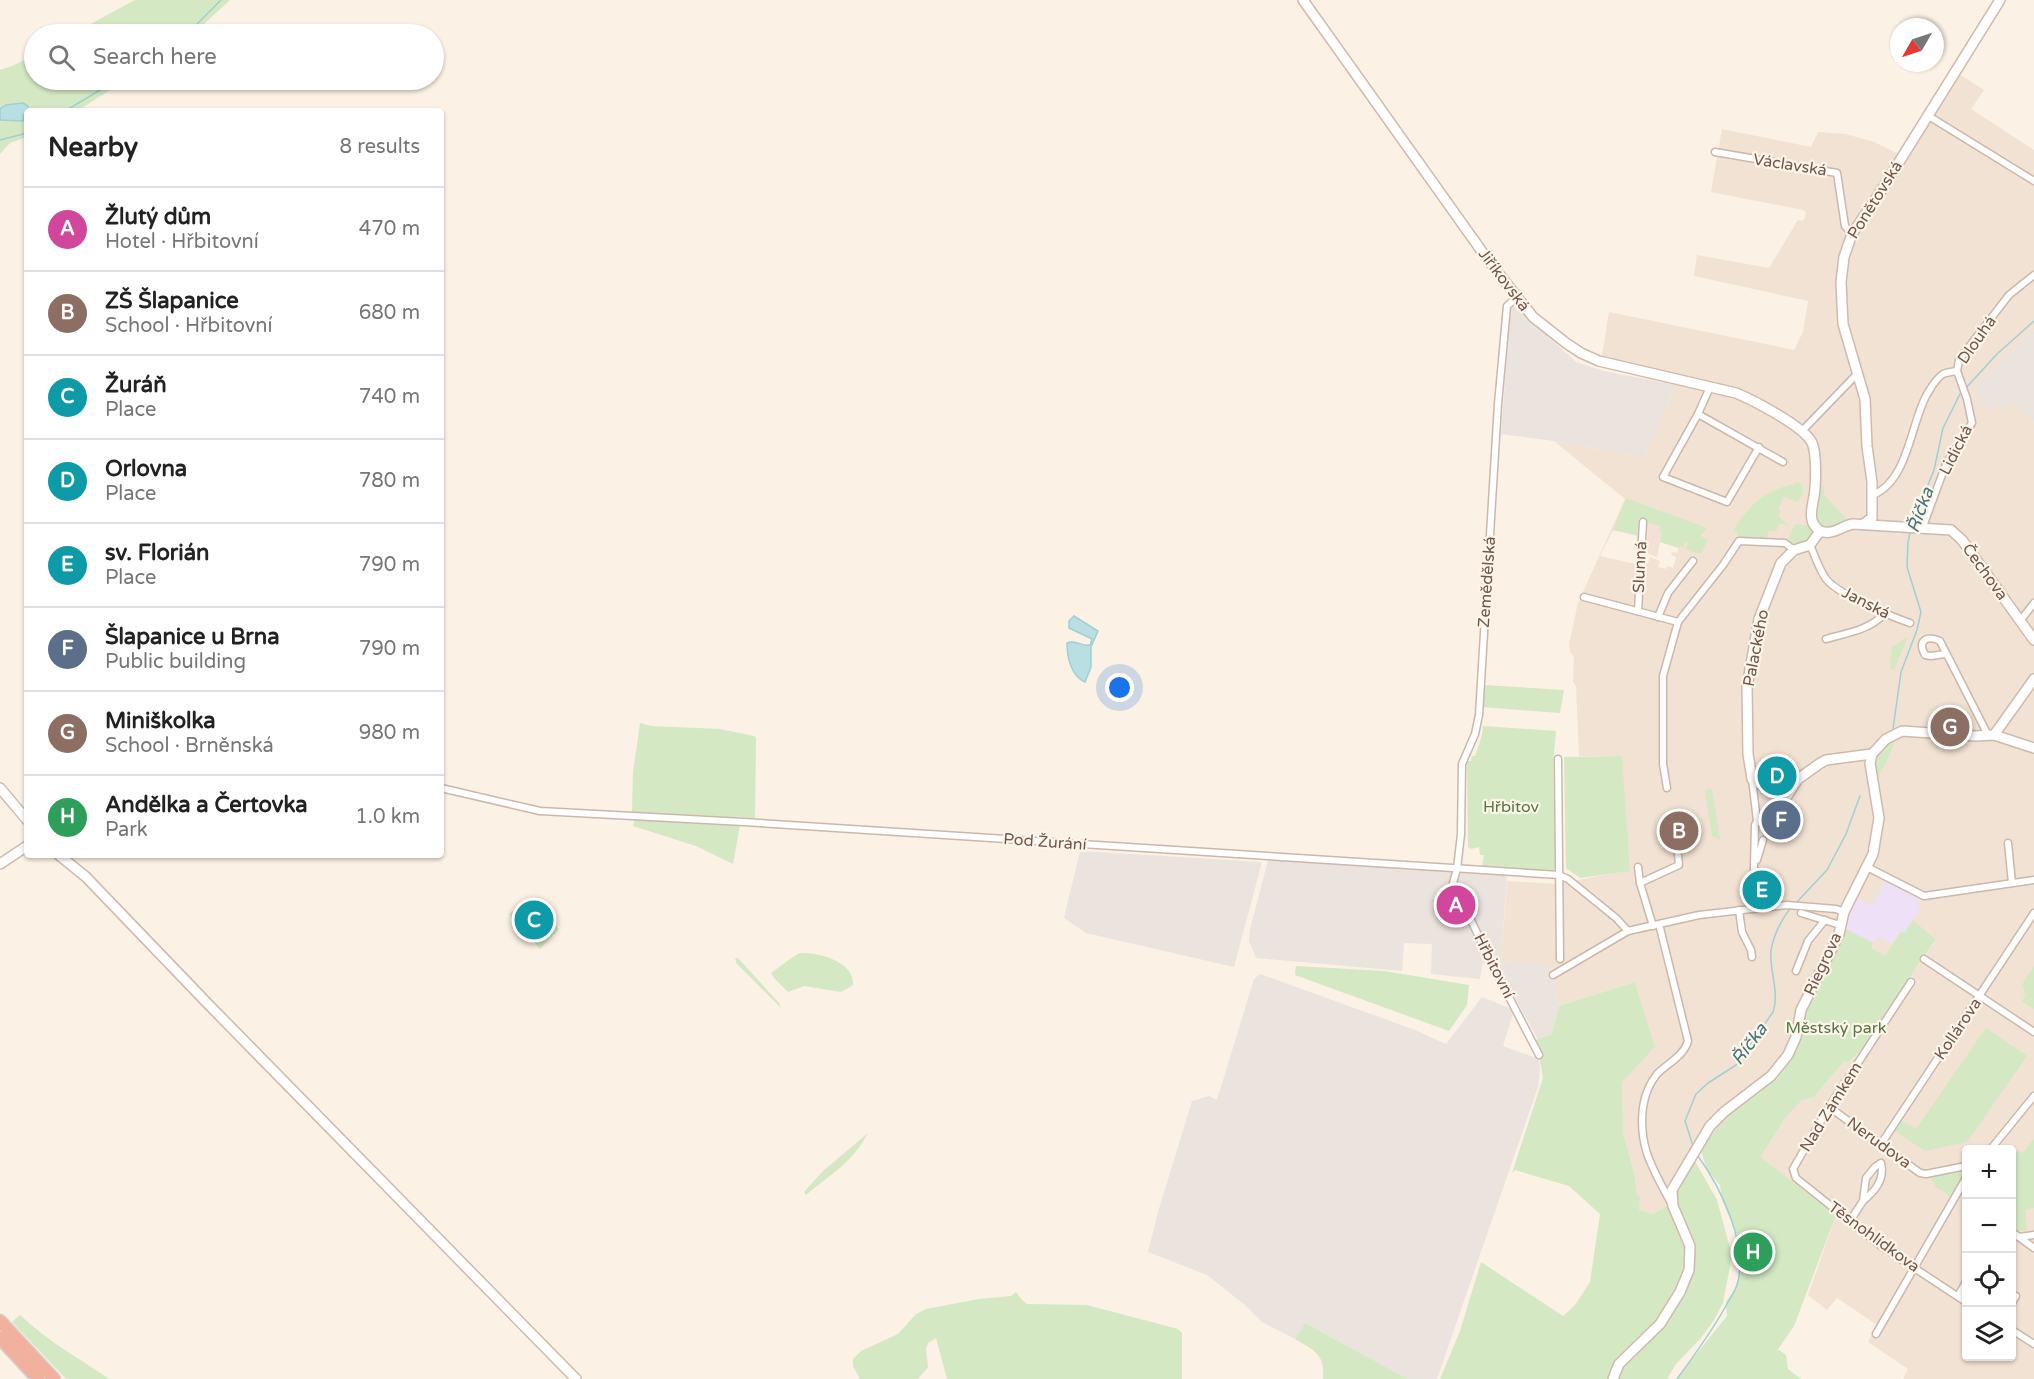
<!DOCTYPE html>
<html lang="en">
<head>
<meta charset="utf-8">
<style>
  :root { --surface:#fff; --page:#f6f6f6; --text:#222; --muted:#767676; --line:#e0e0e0; --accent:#0f766e }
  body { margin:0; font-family:"Varela Round",sans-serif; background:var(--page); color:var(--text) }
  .controls { position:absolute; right:18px; bottom:18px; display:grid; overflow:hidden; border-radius:6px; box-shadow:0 2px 4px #0004 }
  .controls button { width:54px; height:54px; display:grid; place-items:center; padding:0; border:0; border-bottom:2px solid var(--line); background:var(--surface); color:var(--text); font:30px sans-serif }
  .compass { position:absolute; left:1890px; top:18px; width:54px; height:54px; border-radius:50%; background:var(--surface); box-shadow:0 2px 4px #0004; rotate:231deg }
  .you { position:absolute; left:1120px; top:688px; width:21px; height:21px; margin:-15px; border:4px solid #fff; border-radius:50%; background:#1a73e8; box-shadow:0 0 0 9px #1a73e833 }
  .badge { display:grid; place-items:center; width:39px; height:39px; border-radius:50%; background:var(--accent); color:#fff; font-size:20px; font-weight:700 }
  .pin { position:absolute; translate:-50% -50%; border:3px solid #fff; box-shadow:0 2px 6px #0006 }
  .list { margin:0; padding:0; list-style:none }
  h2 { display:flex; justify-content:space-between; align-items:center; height:78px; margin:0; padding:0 24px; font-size:26px }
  h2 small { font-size:20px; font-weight:400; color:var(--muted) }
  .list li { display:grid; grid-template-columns:39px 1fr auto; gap:18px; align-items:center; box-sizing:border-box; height:84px; padding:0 24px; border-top:2px solid var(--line) }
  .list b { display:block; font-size:22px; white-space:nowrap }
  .list p { margin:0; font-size:20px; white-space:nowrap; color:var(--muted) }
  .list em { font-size:20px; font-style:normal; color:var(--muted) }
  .icon { flex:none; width:33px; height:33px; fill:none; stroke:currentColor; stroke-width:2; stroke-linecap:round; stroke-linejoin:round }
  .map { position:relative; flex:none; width:2034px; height:1379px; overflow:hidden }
  .search { position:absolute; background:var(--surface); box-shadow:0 2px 4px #0004; left:24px; top:24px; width:420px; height:66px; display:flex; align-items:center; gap:15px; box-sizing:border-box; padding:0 21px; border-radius:33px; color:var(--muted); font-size:22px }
  .panel { position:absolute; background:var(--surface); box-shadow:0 2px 4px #0004; left:24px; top:108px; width:420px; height:750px; border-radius:6px }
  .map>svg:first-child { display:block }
  .residential { fill:#f2e2d3; fill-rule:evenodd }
  .industrial { fill:#ebe4de }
  .education { fill:#eee1f7 }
  .green { fill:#d4e8c3 }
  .water { fill:#badfe3; stroke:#a0cfd4; stroke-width:1.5 }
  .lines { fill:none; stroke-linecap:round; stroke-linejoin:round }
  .stream { stroke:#a0cfd4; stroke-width:1.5 }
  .street-casing { stroke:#ccb8ab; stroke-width:9 }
  .secondary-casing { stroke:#d0baab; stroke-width:12 }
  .highway-casing { stroke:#d8d0cd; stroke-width:15 }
  .street { stroke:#fff; stroke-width:6 }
  .secondary { stroke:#fff; stroke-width:9 }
  .highway { stroke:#f2b09e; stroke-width:12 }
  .labels { text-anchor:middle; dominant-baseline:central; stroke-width:4.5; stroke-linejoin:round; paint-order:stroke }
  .street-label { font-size:16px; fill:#72574b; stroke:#fef5ea }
  .park-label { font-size:16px; fill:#557743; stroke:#fef5ea }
  .water-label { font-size:18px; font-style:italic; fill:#43777d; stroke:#fef5ea }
</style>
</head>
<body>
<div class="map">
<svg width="2034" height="1379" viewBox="0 0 2034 1379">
  <rect width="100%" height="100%" fill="#fbf1e4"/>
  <path class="residential" d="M1956 72 1984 90 1971 109 2034 150V330L1974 390 1990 410 2000 403 2004 409 2013 400 2034 423V1139L2022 1154 2018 1150 2012 1157V1150H1966V1356H2012V1226L2018 1231 2025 1210 2034 1208V1379H1903L1908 1369 1868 1342 1877 1325 1837 1298 1827 1310 1808 1295 1836 1215 1759 1157 1785 1118 1802 1100 1813 1098 1844 1061 1849 1063 1866 1045 1925 954 1936 941 1913 921 1908 928 1901 931 1885 957 1870 948 1873 944 1846 929 1839 934 1789 1054 1771 1076 1723 1111 1668 1205 1653 1214 1639 1211 1635 1176 1623 1132 1622 1081 1655 1047 1635 982 1559 1006 1549 965 1501 961 1507 881 1557 884 1630 870 1621 756H1579L1576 686 1573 682 1574 657 1570 652 1569 644 1578 603 1625 499 1554 441 1644 458 1680 376 1602 356 1609 312 1794 350 1803 332 1808 301 1694 276 1697 255 1769 268 1798 220 1803 221 1805 217 1806 212 1803 210 1711 192 1722 129 1811 147 1818 132 1846 134 1874 142 1903 156ZM1613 530 1637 536 1635 564 1600 556ZM1660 542 1679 548 1677 553 1672 552 1671 555 1676 557 1673 568 1667 566 1666 569 1658 567 1660 561 1650 557 1648 563H1646L1647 553 1657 557Z"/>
  <g class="industrial">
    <path d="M1511 303 1576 362 1604 371 1676 385 1644 458 1554 441 1501 434Z"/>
    <path d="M2034 330V423L2013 401 2004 409 2000 403 1990 411 1974 390 1977 383Z"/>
    <path d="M1080 851 1262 862 1234 967 1086 933 1064 918Z"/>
    <path d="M1268 860 1408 866 1507 874 1501 961 1549 965 1559 1006 1552 1034 1538 1040 1493 957 1482 965 1480 979 1431 974 1432 944 1404 943 1402 971 1256 958 1249 941 1250 929Z"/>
    <path d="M1260 974 1415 1030 1446 1044 1482 997 1514 1010 1503 1046 1539 1059 1540 1070 1538 1087 1437 1379H1408L1305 1323 1295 1339 1262 1322 1245 1305 1207 1275 1148 1252 1158 1212 1192 1101 1209 1096 1217 1100 1254 979Z"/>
  </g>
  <path class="education" d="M1885 881 1921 900 1917 906 1921 909 1908 928 1904 933 1901 931 1892 944 1879 936 1873 943 1846 929 1845 917 1857 898 1872 906Z"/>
  <g class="green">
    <path d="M135 0H230L193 34H72Z"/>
    <path d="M34 55V80H126L77 111H27V137L10 143 0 154V70L12 66Z"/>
    <path d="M1797 482 1802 484 1803 492 1798 502 1784 497 1778 509 1780 510 1779 517 1790 527 1780 523 1776 531H1768L1767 538 1737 536 1738 532 1733 531C1745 510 1760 495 1783 487 1789 485 1792 486 1797 482Z"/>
    <path d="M1818 484H1821L1824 488V495L1848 521 1826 530 1817 525 1814 515Z"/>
    <path d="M1626 498 1707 528 1700 536 1708 539 1701 554 1686 550 1688 542 1686 541 1683 547 1680 546 1679 548 1660 542 1662 533 1659 529 1660 526 1642 521 1639 518 1637 535 1613 530Z"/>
    <path d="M1795 524 1811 526 1813 534C1804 546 1799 548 1788 539Z"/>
    <path d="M1908 637 1894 670 1890 669 1892 647Z"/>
    <path d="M1485 685 1564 690 1560 713 1482 707Z"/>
    <path d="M640 723 651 726 720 729 754 736 756 738 755 818 632 812 633 772Z"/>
    <path d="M1483 726 1556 731 1553 764 1556 871 1482 867 1484 855H1480L1479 847 1471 849 1468 847 1467 761H1471L1472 756H1475L1482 735Z"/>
    <path d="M1895 739C1892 754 1885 765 1877 778L1875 777C1873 757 1876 748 1895 739Z"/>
    <path d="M1622 756 1630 871 1580 878 1566 868 1564 757Z"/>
    <path d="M1712 789 1720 840 1712 836 1705 790Z"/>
    <path d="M635 818 740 825 733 864 696 846 633 826Z"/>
    <path d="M1758 879 1785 894 1757 898Z"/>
    <path d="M529 900 535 903 559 929 540 949 509 914 519 906Z"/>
    <path d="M1913 920 1936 940 1925 954 1866 1045 1848 1063 1844 1061 1813 1098 1802 1100 1785 1118 1760 1157 1836 1215 1794 1326 1777 1351 1779 1350 1786 1355 1788 1369 1801 1379H1676L1727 1316 1726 1302 1735 1289 1742 1265 1740 1242 1722 1200 1720 1185 1707 1170 1701 1151 1723 1118 1777 1079 1792 1059 1798 1048 1804 1011 1846 929 1873 943 1871 948 1885 956 1901 931 1904 933Z"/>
    <path d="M800 953C819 952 855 962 853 985L841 992 804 986 788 992 774 978 771 973 793 957Z"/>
    <path d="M738 958 779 1003 781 1008 737 964 735 959Z"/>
    <path d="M1296 966 1384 971 1469 985 1467 1005 1449 1031 1295 975Z"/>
    <path d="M2034 966V1009L2022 1001 2026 994 2023 992 2025 989 2021 986Z"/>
    <path d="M1635 982 1655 1047 1622 1082 1623 1132 1635 1176 1637 1195 1640 1196 1639 1210 1653 1214 1668 1205 1665 1193 1672 1190 1692 1156 1717 1200 1730 1248 1731 1261 1723 1303 1714 1320 1701 1338 1676 1364 1667 1379H1440L1460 1331 1481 1262 1563 1316 1575 1305 1590 1282 1600 1214 1569 1186 1515 1170 1512 1173 1543 1078 1539 1055 1533 1041 1552 1034 1559 1006Z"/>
    <path d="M1986 1028 2027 1056 1967 1142 1925 1151 1895 1131 1902 1121 1916 1129Z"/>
    <path d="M868 1133C851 1164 832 1173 806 1195L804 1192 823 1171Z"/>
    <path d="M2034 1139V1208L2025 1210 2027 1230 2018 1231 2012 1226V1212L2015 1211 2012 1195V1157L2018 1150 2022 1153Z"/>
    <path d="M1966 1167V1172L1951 1197 1936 1187 1930 1176Z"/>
    <path d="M1016 1292 1022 1300 1027 1304 1087 1305 1178 1329 1182 1333V1379H947L936 1338 928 1343 926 1349 928 1367 918 1379H860L853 1366V1359L861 1351 898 1334 916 1314 926 1309 979 1299 1011 1296Z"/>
    <path d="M20 1315C47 1341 79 1358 109 1379H66L12 1322Z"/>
    <path d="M1305 1323 1408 1379H1323C1325 1354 1315 1351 1295 1339Z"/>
  </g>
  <g class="water">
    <path d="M23 103 28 106 29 111 24 114 23 121 0 120V109L6 105Z"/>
    <path d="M1074 616 1098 631 1091 647V667L1085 682C1071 676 1067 657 1067 643 1076 639 1082 647 1090 645L1092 639 1069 628V621Z"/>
  </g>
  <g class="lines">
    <g class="stream">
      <path d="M187 34 221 0"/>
      <path d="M65 111 117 80"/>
      <path d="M0 140 27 133"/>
      <path d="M1965 389 1997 354 2034 321"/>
      <path d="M1912 525 1934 470 1943 428 1961 392"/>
      <path d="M1893 729 1901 672 1917 630 1921 612 1907 567 1908 543 1910 532"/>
      <path d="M1795 904 1827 870 1846 834 1860 796"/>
      <path d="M1693 1146 1685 1121 1696 1094 1708 1083 1736 1065 1773 1012C1780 992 1769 971 1771 951 1773 936 1782 918 1791 908"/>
      <path d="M1677 1379C1695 1354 1714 1329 1728 1302 1731 1297 1735 1291 1737 1285 1749 1245 1721 1188 1698 1156"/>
    </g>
    <defs>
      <g id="street">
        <path d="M1927 115 2034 181"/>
        <path d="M1715 152 1837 173 1845 226 1852 234"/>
        <path d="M1517 297 1507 306 1498 404 1479 715 1475 734 1462 764 1461 834 1457 869 1453 883 1493 966 1539 1055"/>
        <path d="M1957 371 1959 360 2009 295 2034 275"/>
        <path d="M1710 387 1698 414 1663 477 1727 502 1759 447"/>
        <path d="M1698 414 1783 462"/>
        <path d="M1802 431 1858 373"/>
        <path d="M1873 495C1908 480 1910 427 1926 396 1931 388 1935 379 1943 374 1947 372 1952 372 1957 371"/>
        <path d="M1922 529 1946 464 1972 423 1967 399 1957 371"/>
        <path d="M1810 545C1815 556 1819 569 1826 579 1839 595 1890 616 1910 623"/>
        <path d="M1584 597 1678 622"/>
        <path d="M1638 611 1643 522"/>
        <path d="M1658 617 1668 593 1693 561"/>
        <path d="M2020 621 2034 603"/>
        <path d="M1826 639C1846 633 1870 630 1884 614"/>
        <path d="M1945 654 1931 656 1925 655C1917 640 1927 635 1940 641L1988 735"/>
        <path d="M1558 759 1560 959"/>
        <path d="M1752 779 1757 821 1755 825 1753 909"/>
        <path d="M441 788 540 811 744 822 1559 875 1568 879 1616 918 1628 931 1699 915 1787 905 1836 909 1844 912"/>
        <path d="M1667 788 1663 764V676L1678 622 1723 565 1739 541 1785 543 1794 550"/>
        <path d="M1757 821 1763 823 1770 822 1785 799"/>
        <path d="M2008 843 2012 883"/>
        <path d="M1757 860 1763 840"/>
        <path d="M1638 867 1640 883 1653 926"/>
        <path d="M1867 867 1924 896 2034 880"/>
        <path d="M1640 883 1679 865 1677 845"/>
        <path d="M1739 910 1742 932 1751 950 1752 957"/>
        <path d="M1801 913 1840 925"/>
        <path d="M1659 924 1688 1041C1684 1056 1668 1063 1657 1074 1649 1084 1645 1094 1643 1107 1638 1147 1653 1169 1671 1203"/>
        <path d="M1924 959 2034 1032"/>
        <path d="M1796 971 1808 941 1825 920"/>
        <path d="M1553 975 1628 931"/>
        <path d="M1911 982 1829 1107 1793 1169 1796 1178 1881 1246 1966 1302"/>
        <path d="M1829 1107 1920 1173 1926 1174 1966 1166"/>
        <path d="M1881 1144 2034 913"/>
        <path d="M1990 1150 2034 1096"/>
        <path d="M1850 1221 1863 1201 1866 1178 1875 1167 1881 1163C1885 1180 1875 1191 1863 1201"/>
        <path d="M2012 1232 2034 1248"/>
        <path d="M2019 1237 2034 1235"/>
        <path d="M1958 1296 1966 1282"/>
        <path d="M2012 1303 2016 1296"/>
        <path d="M2012 1330 2034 1344"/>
        <path d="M1876 1334 1966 1178"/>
      </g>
      <g id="secondary">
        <path d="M1303 0 1488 260 1533 317 1566 343 1581 353 1599 361 1736 393C1753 400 1801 425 1811 441 1817 450 1816 485 1814 496 1813 504 1810 512 1812 520 1813 525 1816 528 1820 531"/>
        <path d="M1863 524 1872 518V482L1867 446 1865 399 1843 324 1841 282 1844 257 1852 234 1881 191 2000 0"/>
        <path d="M2034 640 1962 540 1951 530 1853 524C1841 526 1833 536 1820 531L1810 545 1794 550 1781 563 1759 619 1747 686 1748 754 1752 779 1785 799 1798 779 1819 764 1826 760 1872 754 1886 739 1902 731 1975 736 1994 735 2034 748"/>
        <path d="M1994 735 2034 679"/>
        <path d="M0 788 27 820"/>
        <path d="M59 855 86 877 209 1005 576 1379"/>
        <path d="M0 864 27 846"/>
        <path d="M1613 1379 1619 1364 1660 1324 1680 1292 1689 1270 1690 1246 1673 1206 1672 1190 1710 1126 1724 1112 1771 1076 1788 1055 1796 1037 1801 1010 1839 934 1844 912 1873 854 1879 818 1870 763 1872 754"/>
      </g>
      <g id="highway">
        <path d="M0 1321 54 1379"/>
        <path d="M0 1338 38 1379"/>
      </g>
    </defs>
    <use href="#street" class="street-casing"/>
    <use href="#secondary" class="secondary-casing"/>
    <use href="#highway" class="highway-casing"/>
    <use href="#street" class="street"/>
    <use href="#secondary" class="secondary"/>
    <use href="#highway" class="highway"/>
  </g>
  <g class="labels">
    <g class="street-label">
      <text transform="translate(1790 165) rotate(9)">Václavská</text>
      <text transform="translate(1875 200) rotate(-58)">Ponětovská</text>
      <text transform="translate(1504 280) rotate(53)">Jiříkovská</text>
      <text transform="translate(1977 340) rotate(-55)">Dlouhá</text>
      <text transform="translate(1956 450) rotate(-63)">Lidická</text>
      <text transform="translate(1640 567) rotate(-87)">Slunná</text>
      <text transform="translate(1985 572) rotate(54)">Čechova</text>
      <text transform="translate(1487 582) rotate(-86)">Zemědělská</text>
      <text transform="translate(1866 603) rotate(27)">Janská</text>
      <text transform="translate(1756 648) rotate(-79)">Palackého</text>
      <text transform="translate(1045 842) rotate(4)">Pod Žurání</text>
      <text transform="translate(1823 964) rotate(-65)">Riegrova</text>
      <text transform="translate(1494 966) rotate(63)">Hřbitovní</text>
      <text transform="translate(1958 1029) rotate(-56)">Kollárova</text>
      <text transform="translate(1831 1107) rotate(-58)">Nad Zámkem</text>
      <text transform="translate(1879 1143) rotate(36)">Nerudova</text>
      <text transform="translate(1874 1237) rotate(36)">Těsnohlídkova</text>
    </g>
    <g class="park-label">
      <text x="1511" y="807">Hřbitov</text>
      <text x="1836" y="1028">Městský park</text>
    </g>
    <g class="water-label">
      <text transform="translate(1920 510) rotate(-70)">Říčka</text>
      <text transform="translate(1749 1044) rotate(-53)">Říčka</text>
    </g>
  </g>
</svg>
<div class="controls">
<button>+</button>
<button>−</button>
<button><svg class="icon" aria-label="locate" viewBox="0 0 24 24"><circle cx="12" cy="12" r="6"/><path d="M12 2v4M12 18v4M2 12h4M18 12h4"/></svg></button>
<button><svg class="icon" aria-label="layers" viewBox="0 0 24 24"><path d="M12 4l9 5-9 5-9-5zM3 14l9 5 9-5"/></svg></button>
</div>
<svg class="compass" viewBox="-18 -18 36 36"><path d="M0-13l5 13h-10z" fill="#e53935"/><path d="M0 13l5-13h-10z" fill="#767676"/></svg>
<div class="you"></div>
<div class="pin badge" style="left:1456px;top:905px;background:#d1479c">A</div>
<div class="pin badge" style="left:1679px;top:831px;background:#8d6e63">B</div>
<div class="pin badge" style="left:534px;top:920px;background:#0f9aa8">C</div>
<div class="pin badge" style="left:1777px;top:776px;background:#0f9aa8">D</div>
<div class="pin badge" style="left:1762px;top:890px;background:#0f9aa8">E</div>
<div class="pin badge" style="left:1781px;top:820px;background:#5c6f8a">F</div>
<div class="pin badge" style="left:1950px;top:727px;background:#8d6e63">G</div>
<div class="pin badge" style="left:1753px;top:1252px;background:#2e9e5b">H</div>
<div class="search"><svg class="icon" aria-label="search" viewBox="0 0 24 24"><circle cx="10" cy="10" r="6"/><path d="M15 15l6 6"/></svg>Search here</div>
<section class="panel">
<h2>Nearby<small>8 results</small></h2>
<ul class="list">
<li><span class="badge" style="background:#d1479c">A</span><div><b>Žlutý dům</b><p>Hotel · Hřbitovní</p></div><em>470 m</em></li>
<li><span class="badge" style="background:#8d6e63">B</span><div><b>ZŠ Šlapanice</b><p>School · Hřbitovní</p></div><em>680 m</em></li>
<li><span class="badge" style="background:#0f9aa8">C</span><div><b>Žuráň</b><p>Place</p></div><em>740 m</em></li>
<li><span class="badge" style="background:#0f9aa8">D</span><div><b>Orlovna</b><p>Place</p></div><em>780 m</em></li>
<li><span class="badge" style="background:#0f9aa8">E</span><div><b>sv. Florián</b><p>Place</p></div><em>790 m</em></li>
<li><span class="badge" style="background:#5c6f8a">F</span><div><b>Šlapanice u Brna</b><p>Public building</p></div><em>790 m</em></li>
<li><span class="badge" style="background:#8d6e63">G</span><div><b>Miniškolka</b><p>School · Brněnská</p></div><em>980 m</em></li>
<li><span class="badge" style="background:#2e9e5b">H</span><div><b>Andělka a Čertovka</b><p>Park</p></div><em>1.0 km</em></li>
</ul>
</section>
</div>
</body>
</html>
